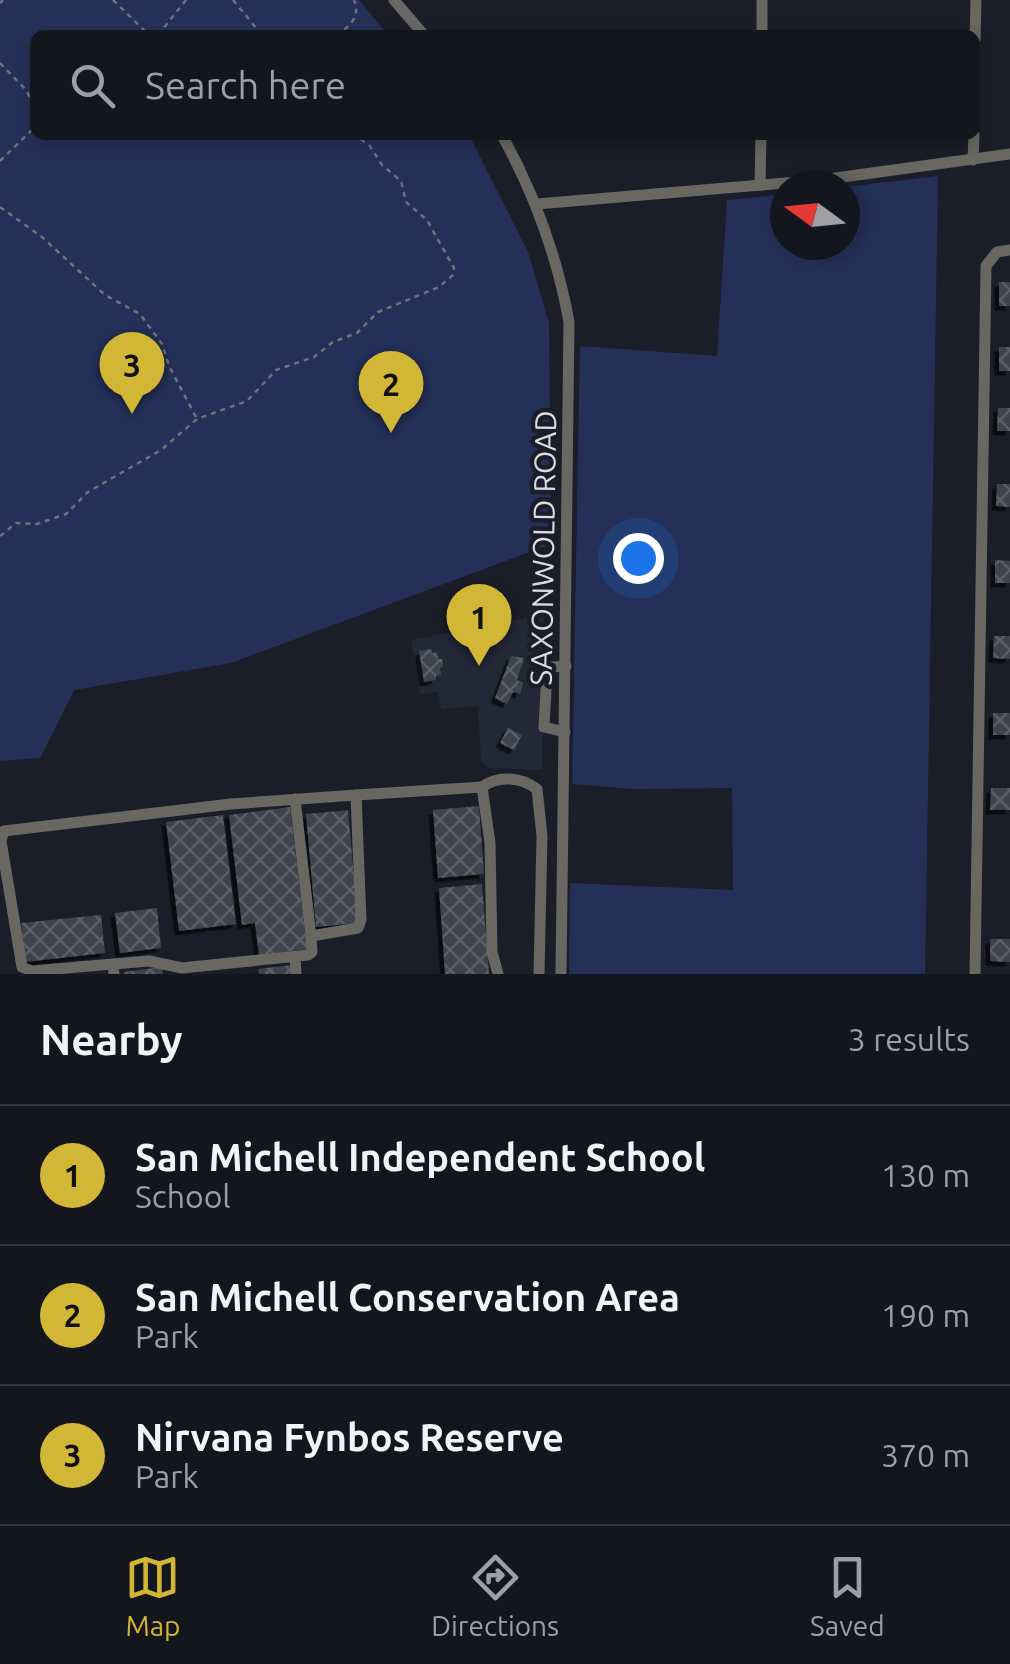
<!DOCTYPE html>
<html lang="en">
<head>
<meta charset="utf-8">
<style>
  :root { --surface:#14161e; --page:#1d1f27; --text:#f1f3f6; --muted:#9d9fa4; --line:#33353c; --accent:#d2b635 }
  body { margin:0; font-family:Ubuntu,sans-serif; background:var(--page); color:var(--text) }
  .compass { position:absolute; left:770px; top:170px; width:90px; height:90px; border-radius:50%; background:var(--surface); box-shadow:0 5px 15px #0003; rotate:285deg }
  .you { position:absolute; left:638px; top:558px; width:35px; height:35px; margin:-25px; border:8px solid #fff; border-radius:50%; background:#1a73e8; box-shadow:0 0 0 15px #1a73e833 }
  .badge { display:grid; place-items:center; width:65px; height:65px; border-radius:50%; background:var(--accent); color:#111; font-size:32px; font-weight:700 }
  .pin { position:absolute; translate:-50% -82px; filter:drop-shadow(0 2px 5px #0008) }
  .pin::after { content:''; position:absolute; top:52px; width:35px; height:30px; background:inherit; clip-path:polygon(0 0,100% 0,50% 100%) }
  .list { margin:0; padding:0; list-style:none }
  h2 { display:flex; justify-content:space-between; align-items:center; height:130px; margin:0; padding:0 40px; font-size:42px }
  h2 small { font-size:32px; font-weight:400; color:var(--muted) }
  .list li { display:grid; grid-template-columns:65px 1fr auto; gap:30px; align-items:center; box-sizing:border-box; height:140px; padding:0 40px; border-top:2px solid var(--line) }
  .list b { display:block; font-size:38px; white-space:nowrap }
  .list p { margin:0; font-size:32px; white-space:nowrap; color:var(--muted) }
  .list em { font-size:32px; font-style:normal; color:var(--muted) }
  .icon { flex:none; width:55px; height:55px; fill:none; stroke:currentColor; stroke-width:2; stroke-linecap:round; stroke-linejoin:round }
  .map { position:relative; flex:none; width:1010px; height:974px; overflow:hidden }
  .search { position:absolute; background:var(--surface); box-shadow:0 5px 15px #0003; left:30px; right:30px; top:30px; height:110px; display:flex; align-items:center; gap:25px; box-sizing:border-box; padding:0 35px; border-radius:15px; color:var(--muted); font-size:38px }
  .sheet { height:550px; background:var(--surface) }
  nav { display:flex; justify-content:space-around; align-items:center; box-sizing:border-box; height:140px; border-top:2px solid var(--line); background:var(--surface); font-size:28px; color:var(--muted) }
  nav a { display:grid; justify-items:center; gap:5px }
  nav .on { color:var(--accent) }
  .map>svg:first-child { display:block }
  .built { fill:#222836 }
  .green { fill:#243058 }
  .building { fill:url(#building-cross-hatch); filter:url(#shadow) }
  .lines { fill:none; stroke-linecap:round; stroke-linejoin:round }
  .path { stroke:#6f727a; stroke-width:2.5; stroke-dasharray:5 5; stroke-linecap:butt }
  .minor { stroke:#686761; stroke-width:11 }
  .labels { text-anchor:middle; dominant-baseline:central; stroke-width:9; stroke-linejoin:round; paint-order:stroke }
  .street-label { font-size:30px; fill:#d9dce2; stroke:#1b1e28 }
</style>
</head>
<body>
<div class="map">
<svg width="1010" height="974" viewBox="0 0 1010 974">
  <defs>
    <pattern id="building-cross-hatch" width="8" height="8" patternUnits="userSpaceOnUse" patternTransform="scale(2.5)"><rect width="8" height="8" fill="#3f434e"/><path d="M0 0l8 8M0 8l8-8" fill="none" stroke="#5a5e67"/></pattern>
    <filter id="shadow"><feDropShadow dx="-4.5" dy="4.5" stdDeviation="0" flood-color="#0009"/></filter>
  </defs>
  <rect width="100%" height="100%" fill="#1b1e28"/>
  <path class="built" d="M544 614 542 770 488 768 481 761 478 706 441 709 438 692 420 694 411 640Z"/>
  <g class="green">
    <path d="M0 0H359L388 35H35V135H469L528 252 549 323 551 544 231 663 74 690 40 758 0 761Z"/>
    <path d="M938 176 925 974H569L570 883 733 890 732 788 634 789 572 784 580 346 717 356 727 200 785 194V245H845V187Z"/>
  </g>
  <g class="building">
    <rect x="999" y="282" width="11" height="24"/>
    <rect x="999" y="347" width="11" height="24"/>
    <path d="M998 408H1010V431H997Z"/>
    <path d="M997 484H1010V507L996 506Z"/>
    <path d="M995 560 1010 561V583H995Z"/>
    <path d="M994 636H1010V659L993 658Z"/>
    <path d="M431 649 432 653 437 652 438 659H442L443 667 440 668 441 675 436 676V680L424 682 419 651Z"/>
    <path d="M511 656 524 658 517 680 523 683 520 694 513 692 507 704 495 698Z"/>
    <rect x="993" y="713" width="17" height="22"/>
    <path d="M508 728 522 735 514 750 500 743Z"/>
    <path d="M991 788H1010V810H990Z"/>
    <path d="M479 806 484 874 438 878 433 810Z"/>
    <path d="M290 807 307 949 259 955 255 923 242 925 229 815Z"/>
    <path d="M348 810 358 923 316 927 306 814Z"/>
    <path d="M223 815 236 924 179 931 166 822Z"/>
    <path d="M482 884 489 974H445L439 888Z"/>
    <path d="M157 908 161 948 120 953 115 913Z"/>
    <path d="M101 915 105 953 25 962 21 923Z"/>
    <path d="M990 939H1010V962L990 961Z"/>
    <path d="M292 965 293 974H259L258 969Z"/>
    <path d="M162 967 163 974H124V972Z"/>
  </g>
  <g class="lines">
    <g class="path">
      <path d="M113 0 149 35"/>
      <path d="M233 0 262 35"/>
      <path d="M0 3 3 0"/>
      <path d="M158 35 186 0"/>
      <path d="M336 35C350 27 361 16 354 0"/>
      <path d="M0 63 27 91 35 112"/>
      <path d="M0 161 35 127"/>
      <path d="M0 207 42 237 105 295 140 314 162 344 169 366 197 419"/>
      <path d="M0 536 16 523 37 524 66 514 88 492 161 450 197 419 247 401 276 370 314 357 333 342 357 333 378 312 439 287 453 275 454 268 427 220 406 202 401 181 382 165 370 146 355 135"/>
    </g>
    <g class="minor">
      <path d="M394 0 424 35"/>
      <path d="M762 35V0"/>
      <path d="M975 39 976 0"/>
      <path d="M502 135C535 195 557 255 569 322L561 974"/>
      <path d="M973 160 974 135"/>
      <path d="M760 185 761 135"/>
      <path d="M537 204 821 180 1010 154"/>
      <path d="M565 732 544 727 547 672 552 667 566 666"/>
      <path d="M482 787C498 775 521 777 537 789L542 836 539 974"/>
      <path d="M356 795 482 787 490 843 492 952 498 974"/>
      <path d="M295 799 311 936"/>
      <path d="M295 957 296 974"/>
      <path d="M113 964 149 961 182 968 308 955 312 952 311 936 358 928 361 920 356 795 231 804 4 831 1 841 22 967 32 971 113 964 114 974"/>
      <path d="M975 974 986 266 997 252 1010 250"/>
    </g>
  </g>
  <g class="labels">
    <g class="street-label">
      <text transform="translate(543 548) rotate(-89)">SAXONWOLD ROAD</text>
    </g>
  </g>
</svg>
<svg class="compass" viewBox="-18 -18 36 36"><path d="M0-13l5 13h-10z" fill="#e53935"/><path d="M0 13l5-13h-10z" fill="#9d9fa4"/></svg>
<div class="you"></div>
<div class="pin badge" style="left:479px;top:666px">1</div>
<div class="pin badge" style="left:391px;top:433px">2</div>
<div class="pin badge" style="left:132px;top:414px">3</div>
<div class="search"><svg class="icon" aria-label="search" viewBox="0 0 24 24"><circle cx="10" cy="10" r="6"/><path d="M15 15l6 6"/></svg>Search here</div>
</div>
<section class="sheet">
<h2>Nearby<small>3 results</small></h2>
<ul class="list">
<li><span class="badge">1</span><div><b>San Michell Independent School</b><p>School</p></div><em>130 m</em></li>
<li><span class="badge">2</span><div><b>San Michell Conservation Area</b><p>Park</p></div><em>190 m</em></li>
<li><span class="badge">3</span><div><b>Nirvana Fynbos Reserve</b><p>Park</p></div><em>370 m</em></li>
</ul>
</section>
<nav>
<a class="on"><svg class="icon" aria-label="map" viewBox="0 0 24 24"><path d="M3 6l6-2 6 2 6-2v14l-6 2-6-2-6 2zM9 4v14M15 6v14"/></svg>Map</a>
<a><svg class="icon" aria-label="directions" viewBox="0 0 24 24"><path d="M12 3l9 9-9 9-9-9zM9 14v-3h6M13 9l2 2-2 2"/></svg>Directions</a>
<a><svg class="icon" aria-label="saved" viewBox="0 0 24 24"><path d="M7 4h10v16l-5-4-5 4z"/></svg>Saved</a>
</nav>
</body>
</html>
